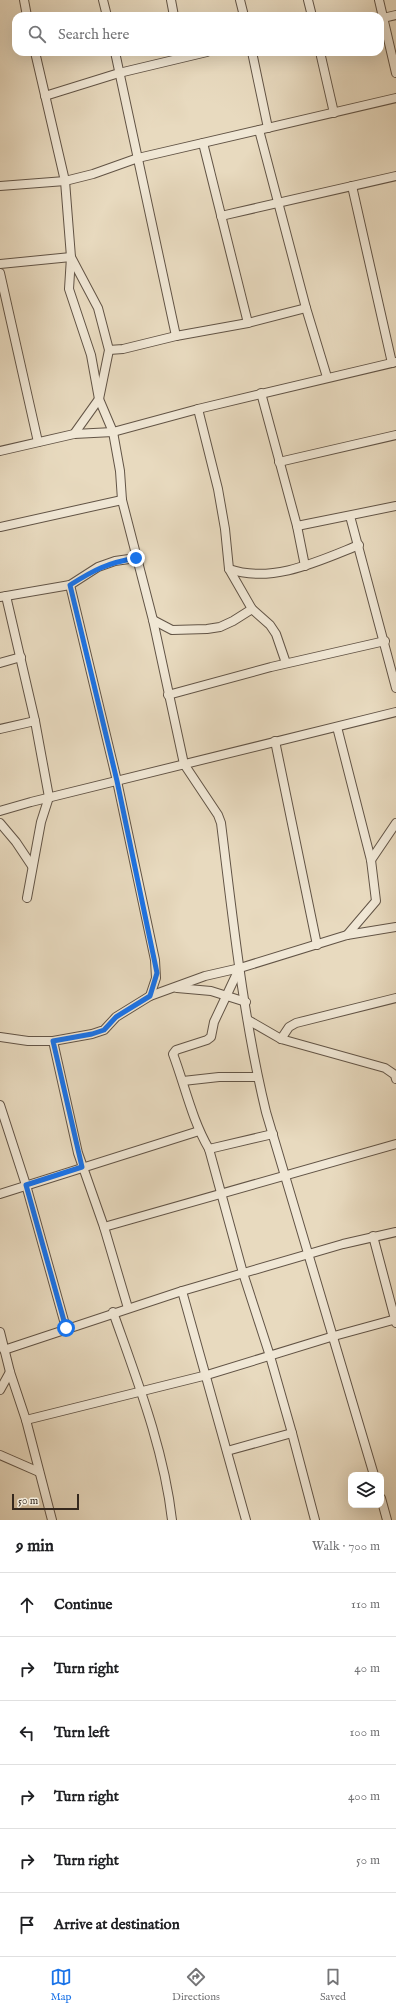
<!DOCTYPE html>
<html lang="en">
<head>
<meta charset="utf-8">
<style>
  :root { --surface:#fff; --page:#f2f2f2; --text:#202124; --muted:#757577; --line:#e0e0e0; --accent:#1a73e8 }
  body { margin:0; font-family:"IM FELL English",serif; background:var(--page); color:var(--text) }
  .controls { position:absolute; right:12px; bottom:12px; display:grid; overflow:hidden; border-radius:8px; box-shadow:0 4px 16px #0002 }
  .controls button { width:36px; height:36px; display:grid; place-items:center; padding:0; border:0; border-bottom:1px solid var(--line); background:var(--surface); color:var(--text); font:20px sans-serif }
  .scale { position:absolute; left:12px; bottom:10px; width:67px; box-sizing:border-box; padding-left:4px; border:2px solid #35281d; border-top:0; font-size:11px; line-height:14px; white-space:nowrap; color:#35281d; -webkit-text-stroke:3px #f0e7d5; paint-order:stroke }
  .stop { position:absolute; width:12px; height:12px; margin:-9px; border:3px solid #1a73e8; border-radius:50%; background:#fff }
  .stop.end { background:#1a73e8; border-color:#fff; box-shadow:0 1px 4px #0008 }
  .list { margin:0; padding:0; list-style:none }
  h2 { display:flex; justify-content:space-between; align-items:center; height:52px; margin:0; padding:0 16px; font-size:17px }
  h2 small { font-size:13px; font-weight:400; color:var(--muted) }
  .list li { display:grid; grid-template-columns:26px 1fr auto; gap:12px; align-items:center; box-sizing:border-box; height:64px; padding:0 16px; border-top:1px solid var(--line) }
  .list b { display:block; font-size:15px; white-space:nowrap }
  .list em { font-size:13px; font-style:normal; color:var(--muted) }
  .icon { flex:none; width:22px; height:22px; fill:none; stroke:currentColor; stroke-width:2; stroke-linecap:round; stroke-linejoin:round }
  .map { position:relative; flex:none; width:396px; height:1520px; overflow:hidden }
  .search { position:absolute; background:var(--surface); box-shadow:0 4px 16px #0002; left:12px; right:12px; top:12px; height:44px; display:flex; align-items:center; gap:10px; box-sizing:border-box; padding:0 14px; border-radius:12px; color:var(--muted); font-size:15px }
  .sheet { height:436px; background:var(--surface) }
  nav { display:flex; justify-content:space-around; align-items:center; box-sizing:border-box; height:56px; border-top:1px solid var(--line); background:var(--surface); font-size:11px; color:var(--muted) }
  nav a { display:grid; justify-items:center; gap:2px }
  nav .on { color:var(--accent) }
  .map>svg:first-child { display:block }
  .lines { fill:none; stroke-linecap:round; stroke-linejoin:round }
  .minor-casing { stroke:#625446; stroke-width:10 }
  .minor { stroke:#f0e7d5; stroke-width:8 }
  .route { stroke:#1a73e8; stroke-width:5 }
</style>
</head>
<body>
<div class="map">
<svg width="396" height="1520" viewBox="0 0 396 1520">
  <rect width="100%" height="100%" fill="#e8dabf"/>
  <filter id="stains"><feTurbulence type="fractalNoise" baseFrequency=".005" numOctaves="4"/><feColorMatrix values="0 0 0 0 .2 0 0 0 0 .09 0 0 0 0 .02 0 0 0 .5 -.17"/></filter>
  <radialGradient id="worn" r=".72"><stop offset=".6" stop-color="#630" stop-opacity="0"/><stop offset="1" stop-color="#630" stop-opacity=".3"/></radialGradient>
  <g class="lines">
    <defs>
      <g id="minor">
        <path d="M24 0 27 16"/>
        <path d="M103 0 107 16"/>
        <path d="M171 0 174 16"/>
        <path d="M240 0 244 16"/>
        <path d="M308 0 312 16"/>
        <path d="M379 0 396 73"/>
        <path d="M383 18 396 15"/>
        <path d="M35 52 65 181 71 257 69 289 91 355 99 399 113 432 120 471 122 500 153 620 184 764 218 815 221 823C233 920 243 1017 266 1112L374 1475"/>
        <path d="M115 52 176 336"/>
        <path d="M252 52 268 128"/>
        <path d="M320 52 334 113"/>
        <path d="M45 96 119 73 207 52"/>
        <path d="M259 130 306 308 327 377"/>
        <path d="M203 143 248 323"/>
        <path d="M0 186 65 181 93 174 138 158 396 98"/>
        <path d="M352 186 392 363"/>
        <path d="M221 216 396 176"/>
        <path d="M0 264 71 257 98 308 109 350 99 399 74 434"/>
        <path d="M0 273 38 442"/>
        <path d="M109 350 123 349 176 336 248 323 306 308"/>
        <path d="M261 393 297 526 305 566"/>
        <path d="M198 409 218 489 225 529 229 569 252 609 270 625 276 634 286 663"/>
        <path d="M0 451 74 434 113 432 198 409 396 362"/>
        <path d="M279 462 396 435"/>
        <path d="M350 516 396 688"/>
        <path d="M297 526 396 506"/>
        <path d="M0 527 122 500"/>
        <path d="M229 569C272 584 319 561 359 545"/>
        <path d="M70 585 117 781 155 960 156 978 150 996"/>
        <path d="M6 596 35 721 49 797 41 822 27 898"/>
        <path d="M0 597 70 585 98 567 115 561 136 558"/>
        <path d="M153 620 172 630 207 629 220 627 233 621 252 609"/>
        <path d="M0 663 21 657"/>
        <path d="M168 695 271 667 385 641"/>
        <path d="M337 727 371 860 376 901 347 935"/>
        <path d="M0 729 35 721"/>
        <path d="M275 741 317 945"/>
        <path d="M0 811 31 802 396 712"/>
        <path d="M0 823 16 842 32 866"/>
        <path d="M371 860 396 823"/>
        <path d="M239 969 214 1022 211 1037 207 1040 176 1050 173 1054C185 1086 192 1120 209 1149L243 1273 270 1356 292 1433 315 1520"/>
        <path d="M177 988 211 991 246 1002"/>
        <path d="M248 1020 281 1039 385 1068 395 1075 396 1079"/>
        <path d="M0 1037 28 1041H53L92 1034 104 1030 116 1017 150 996 205 976 240 968 347 935 396 927"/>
        <path d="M281 1039 289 1027 296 1023 396 998"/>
        <path d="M53 1041 78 1153 104 1227 128 1308"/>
        <path d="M183 1081 219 1077H257"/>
        <path d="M0 1105 26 1185 66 1328"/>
        <path d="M209 1149 273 1134"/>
        <path d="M0 1194 199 1131"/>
        <path d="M104 1227 396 1144"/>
        <path d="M373 1236 396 1323"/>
        <path d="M182 1291 246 1520"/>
        <path d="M113 1312C137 1380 164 1449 172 1520"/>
        <path d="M0 1332 10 1372 26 1420 52 1520"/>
        <path d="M4 1350 182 1291 343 1244 396 1232"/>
        <path d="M0 1390 10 1372"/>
        <path d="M26 1420 207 1375 334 1336 396 1319"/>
        <path d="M227 1451 292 1433"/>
        <path d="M0 1455 39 1472"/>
        <path d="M381 1498 387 1520"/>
      </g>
    </defs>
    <use href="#minor" class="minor-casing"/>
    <use href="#minor" class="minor"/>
  </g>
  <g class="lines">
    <path class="route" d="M66 1328 26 1185 82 1167 53 1041 92 1034 104 1030 116 1017 150 996 157 973 117 781 70 585C94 570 107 563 136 558"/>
  </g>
  <rect width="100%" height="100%" filter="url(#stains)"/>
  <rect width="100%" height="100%" fill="url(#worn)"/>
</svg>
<div class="controls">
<button><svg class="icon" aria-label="layers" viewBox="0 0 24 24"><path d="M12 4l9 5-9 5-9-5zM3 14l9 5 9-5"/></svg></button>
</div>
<div class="scale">50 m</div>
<div class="stop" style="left:66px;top:1328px"></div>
<div class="stop end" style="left:136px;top:558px"></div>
<div class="search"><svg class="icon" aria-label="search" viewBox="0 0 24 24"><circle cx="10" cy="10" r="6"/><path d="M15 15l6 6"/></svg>Search here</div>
</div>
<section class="sheet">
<h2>9 min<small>Walk · 700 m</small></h2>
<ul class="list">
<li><svg class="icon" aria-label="ahead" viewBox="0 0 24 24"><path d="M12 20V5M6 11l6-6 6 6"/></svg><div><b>Continue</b></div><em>110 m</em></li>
<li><svg class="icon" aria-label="right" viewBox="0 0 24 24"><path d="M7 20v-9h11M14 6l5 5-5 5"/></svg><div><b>Turn right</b></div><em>40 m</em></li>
<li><svg class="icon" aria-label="left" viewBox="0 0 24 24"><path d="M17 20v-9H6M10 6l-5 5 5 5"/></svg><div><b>Turn left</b></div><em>100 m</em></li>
<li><svg class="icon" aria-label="right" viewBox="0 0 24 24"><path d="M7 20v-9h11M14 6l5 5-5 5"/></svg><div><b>Turn right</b></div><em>400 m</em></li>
<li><svg class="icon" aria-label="right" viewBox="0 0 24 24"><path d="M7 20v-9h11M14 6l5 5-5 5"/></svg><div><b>Turn right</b></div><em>50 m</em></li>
<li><svg class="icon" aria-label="arrive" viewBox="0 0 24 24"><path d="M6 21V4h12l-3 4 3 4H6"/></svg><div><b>Arrive at destination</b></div></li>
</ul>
</section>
<nav>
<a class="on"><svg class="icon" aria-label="map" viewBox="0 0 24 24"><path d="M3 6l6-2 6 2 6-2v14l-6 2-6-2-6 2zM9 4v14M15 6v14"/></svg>Map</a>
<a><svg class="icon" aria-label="directions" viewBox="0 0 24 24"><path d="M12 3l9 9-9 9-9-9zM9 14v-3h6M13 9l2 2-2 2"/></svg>Directions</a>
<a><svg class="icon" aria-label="saved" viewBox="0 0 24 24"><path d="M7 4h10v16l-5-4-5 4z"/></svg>Saved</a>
</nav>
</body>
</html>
